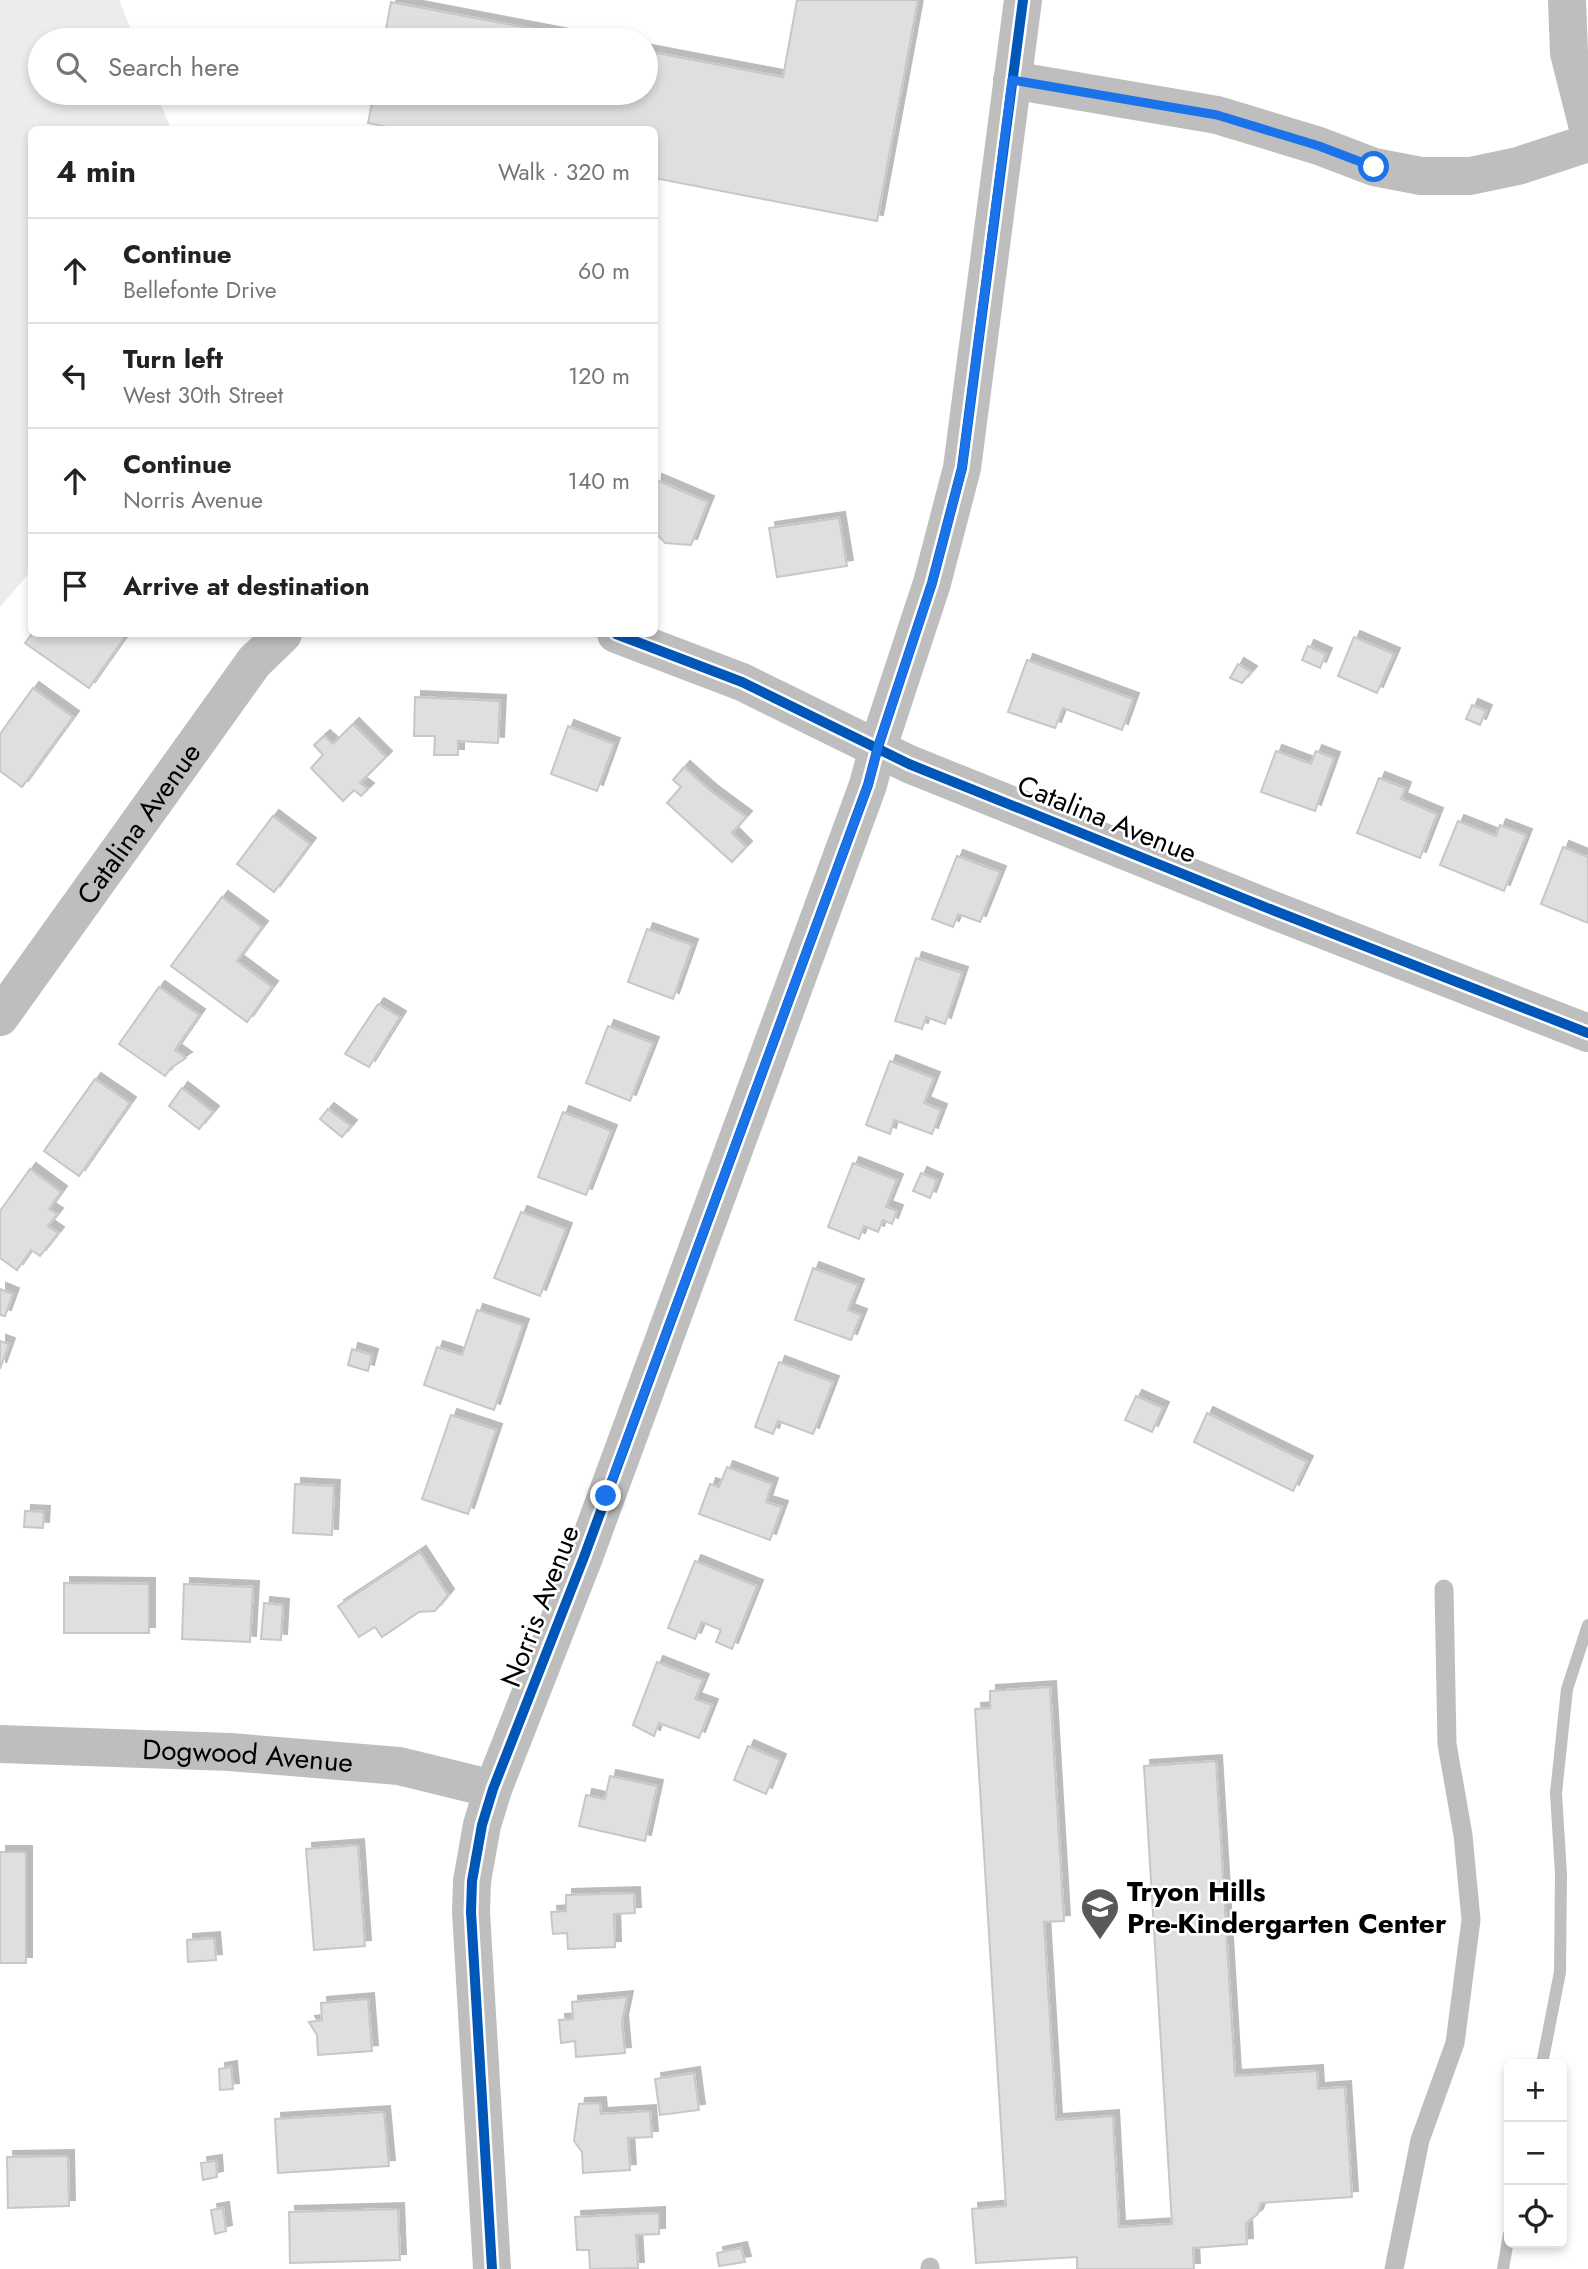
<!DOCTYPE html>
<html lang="en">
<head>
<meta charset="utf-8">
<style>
  :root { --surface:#fff; --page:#f2f2f2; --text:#222; --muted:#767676; --line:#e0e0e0 }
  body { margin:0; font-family:Jost,sans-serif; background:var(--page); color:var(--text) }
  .controls { position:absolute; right:21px; bottom:21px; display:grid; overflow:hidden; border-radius:10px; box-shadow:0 4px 10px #0003 }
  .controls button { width:63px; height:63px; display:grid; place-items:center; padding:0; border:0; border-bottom:2px solid var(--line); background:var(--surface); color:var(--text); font:35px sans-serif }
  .stop { position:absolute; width:21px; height:21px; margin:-16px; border:5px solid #1a73e8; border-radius:50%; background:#fff }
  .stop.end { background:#1a73e8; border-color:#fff; box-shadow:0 2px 7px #0008 }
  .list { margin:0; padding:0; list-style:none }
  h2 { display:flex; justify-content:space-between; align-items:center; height:91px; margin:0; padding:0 28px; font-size:30px }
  h2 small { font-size:23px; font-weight:400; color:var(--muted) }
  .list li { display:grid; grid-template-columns:46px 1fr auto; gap:21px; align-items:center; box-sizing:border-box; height:105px; padding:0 28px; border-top:2px solid var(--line) }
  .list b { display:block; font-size:26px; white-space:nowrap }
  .list p { margin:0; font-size:23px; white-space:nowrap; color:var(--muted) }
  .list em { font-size:23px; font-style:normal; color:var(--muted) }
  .icon { flex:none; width:38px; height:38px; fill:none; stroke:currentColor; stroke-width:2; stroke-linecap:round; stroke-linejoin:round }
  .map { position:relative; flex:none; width:1588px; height:2269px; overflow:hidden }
  .search { position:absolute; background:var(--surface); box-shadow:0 4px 10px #0003; left:28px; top:28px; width:630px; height:77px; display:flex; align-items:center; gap:18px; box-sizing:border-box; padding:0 24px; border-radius:38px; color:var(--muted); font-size:26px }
  .panel { position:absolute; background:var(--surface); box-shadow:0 4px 10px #0003; left:28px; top:126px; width:630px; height:511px; border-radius:10px }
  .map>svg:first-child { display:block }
  .green { fill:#ececec }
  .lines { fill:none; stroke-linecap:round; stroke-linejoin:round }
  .stream { stroke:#bfbfbf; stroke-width:12 }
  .building { fill:#dfdfdf; stroke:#c7c7c7; stroke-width:2; filter:url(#shadow) }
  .service { stroke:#bebebe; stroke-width:19 }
  .minor { stroke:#bebebe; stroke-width:38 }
  .tertiary { stroke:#bebebe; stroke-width:38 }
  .cycleway-casing { stroke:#fff; stroke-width:15 }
  .cycleway { stroke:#0057b8; stroke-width:10 }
  .route { stroke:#1a73e8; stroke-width:9 }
  .labels { text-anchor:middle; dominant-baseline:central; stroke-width:5; stroke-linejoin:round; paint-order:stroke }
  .street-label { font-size:28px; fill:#000; stroke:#fff }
  .poi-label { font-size:28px; font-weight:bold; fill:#000; stroke:#fff; text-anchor:start }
</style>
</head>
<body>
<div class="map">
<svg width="1588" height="2269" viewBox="0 0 1588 2269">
  <defs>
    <filter id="shadow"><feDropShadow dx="6" dy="-6" stdDeviation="0" flood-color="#0004"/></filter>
  </defs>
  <rect width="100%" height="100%" fill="#fff"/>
  <path class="green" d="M0 0H119L135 40H40V93H156L171 129 32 130 31 571 0 607Z"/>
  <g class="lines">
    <g class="stream">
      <path d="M1542 2064 1560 1972 1561 1874 1556 1793 1567 1689 1588 1625"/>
      <path d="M1503 2269 1509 2234"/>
    </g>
  </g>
  <g class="building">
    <path d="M797 0H918L877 221 654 178V130H401L368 123 374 93H646V51L783 77Z"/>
    <path d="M391 2 590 40H384Z"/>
    <path d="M656 480 708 502 691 545 665 543 654 531Z"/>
    <path d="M839 518 847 566 777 577 769 528Z"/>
    <path d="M32 634H127L89 688 25 643Z"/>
    <path d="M1354 637 1394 654 1377 693 1338 676Z"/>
    <path d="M1308 646 1326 654 1320 668 1302 660Z"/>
    <path d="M1027 660 1133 699 1122 730 1063 708 1055 728 1008 712Z"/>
    <path d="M1238 664 1251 672 1242 683 1230 678Z"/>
    <path d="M33 688 73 717 22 787 0 771V734Z"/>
    <path d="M415 697 500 701 498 743 458 741V755H434L435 736H414Z"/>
    <path d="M1472 705 1486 711 1480 725 1466 719Z"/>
    <path d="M353 724 386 757 360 783 368 789 361 796 354 790 343 801 311 768 323 755 314 745 324 736 333 744Z"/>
    <path d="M568 726 614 744 597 791 551 774Z"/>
    <path d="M1276 751 1311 764 1316 751 1334 758 1315 811 1261 792Z"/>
    <path d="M684 767 711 791 746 817 732 833 746 847 732 862 667 803 681 787 673 780Z"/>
    <path d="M1379 778 1405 788 1401 799 1437 814 1420 858 1357 833Z"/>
    <path d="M273 816 310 844 274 892 237 864Z"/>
    <path d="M1458 821 1496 836 1500 825 1526 835 1504 891 1440 865Z"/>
    <path d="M1563 847 1588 857V923L1541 904Z"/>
    <path d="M957 856 1000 872 980 922 958 914 953 927 932 919Z"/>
    <path d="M222 897 262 927 237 961 272 987 247 1022 171 966Z"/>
    <path d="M647 929 692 945 673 999 628 982Z"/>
    <path d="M916 958 962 973 945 1024 926 1017 922 1029 895 1021Z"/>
    <path d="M159 987 199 1015 175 1050 186 1058 171 1068 165 1076 119 1044Z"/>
    <path d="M378 1004 400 1017 369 1067 345 1054Z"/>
    <path d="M608 1026 653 1043 630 1101 586 1083Z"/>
    <path d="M890 1061 934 1078 924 1103 941 1110 932 1134 894 1120 890 1134 866 1125Z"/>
    <path d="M95 1079 130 1103 79 1176 44 1151Z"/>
    <path d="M182 1088 213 1112 199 1129 169 1106Z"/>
    <path d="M328 1109 351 1126 342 1137 320 1119Z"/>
    <path d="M563 1112 611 1131 586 1195 538 1177Z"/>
    <path d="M853 1163 897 1180 886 1207 897 1211 892 1224 883 1220 878 1232 864 1226 859 1239 828 1227Z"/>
    <path d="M30 1169 61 1192 49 1209 57 1214 48 1226 58 1233 40 1256 31 1250 17 1270 0 1258V1211Z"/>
    <path d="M921 1173 937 1180 930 1198 913 1191Z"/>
    <path d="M521 1212 566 1229 540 1296 494 1278Z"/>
    <path d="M813 1268 858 1285 848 1310 861 1315 851 1340 795 1320Z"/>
    <path d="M0 1289 13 1294 5 1316 0 1315Z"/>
    <path d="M477 1310 523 1325 494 1410 424 1385 437 1347 462 1355Z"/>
    <path d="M0 1341 9 1344 0 1369Z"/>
    <path d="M352 1349 372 1355 368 1371 348 1365Z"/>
    <path d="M779 1362 833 1382 813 1434 778 1421 773 1434 755 1427Z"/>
    <path d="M1136 1396 1163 1408 1152 1432 1125 1420Z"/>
    <path d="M1207 1413 1307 1462 1293 1491 1194 1442Z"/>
    <path d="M451 1415 496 1430 468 1514 422 1499Z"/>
    <path d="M727 1467 772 1484 766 1502 782 1507 770 1540 699 1514 710 1484 719 1487Z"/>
    <path d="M295 1484 334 1486 332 1535 293 1533Z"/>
    <path d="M25 1511 44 1512 43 1528 24 1527Z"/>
    <path d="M420 1552 448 1595 435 1611 419 1612 382 1637 375 1627 359 1637 338 1606Z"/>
    <path d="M695 1561 757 1586 732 1649 716 1642 721 1630 702 1622 695 1639 668 1628Z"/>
    <path d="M64 1583 149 1584V1633H64Z"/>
    <path d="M184 1584 253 1587 250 1642 182 1639Z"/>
    <path d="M264 1603 283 1605 281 1640 261 1639Z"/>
    <path d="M657 1662 703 1680 695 1699 712 1705 699 1738 659 1723 654 1736 633 1725Z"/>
    <path d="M1050 1687 1064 1921 1044 1922 1056 2120 1113 2116 1119 2227 1172 2224 1144 1766 1216 1761 1235 2076 1317 2071 1318 2089 1345 2087 1352 2197 1261 2203 1257 2215 1246 2223 1247 2244 1193 2248 1194 2269H1077V2257L976 2263 972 2209 1006 2206 975 1709 990 1708V1691Z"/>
    <path d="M748 1746 780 1760 766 1794 734 1780Z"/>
    <path d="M610 1776 657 1786 645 1841 579 1826 586 1795 605 1799Z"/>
    <path d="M358 1845 365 1946 314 1950 306 1849Z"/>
    <rect x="0" y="1852" width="26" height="111"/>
    <path d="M634 1893 635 1913 614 1914 615 1947 568 1949 567 1933 553 1934 551 1912 566 1911V1895Z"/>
    <path d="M214 1938 216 1960 188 1962 187 1940Z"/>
    <path d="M627 1997 622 2021 625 2053 576 2057 575 2041 561 2043 559 2020 573 2019 572 2002Z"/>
    <path d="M368 1999 372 2051 318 2055 317 2035 309 2022 322 2020 321 2003Z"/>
    <path d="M231 2067 233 2089 220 2090 219 2069Z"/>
    <path d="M694 2073 699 2110 660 2115 655 2079Z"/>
    <path d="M600 2103 601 2114 650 2111 652 2137 628 2138 630 2170 583 2173 582 2152 574 2141 579 2104Z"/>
    <path d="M384 2112 389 2166 278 2173 275 2119Z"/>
    <path d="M68 2156 69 2206 8 2208 7 2157Z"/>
    <path d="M216 2161 217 2177 203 2180 201 2163Z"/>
    <path d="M223 2208 226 2231 215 2234 211 2210Z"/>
    <path d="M398 2209 400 2260 290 2263 289 2212Z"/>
    <path d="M659 2213V2234L636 2235 638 2268 590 2269 589 2250H577L575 2217Z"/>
    <path d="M741 2248 745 2262 719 2266 717 2253Z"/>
  </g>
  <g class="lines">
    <g class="service">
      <path d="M930 2269V2267"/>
      <path d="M1394 2269 1420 2140 1455 2043 1471 1920 1463 1835 1447 1744 1444 1589"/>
    </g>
    <g class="minor">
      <path d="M1567 0 1569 53 1588 128"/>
      <path d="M1012 80 1217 115 1319 146 1374 167 1421 176H1470L1518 166 1588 143"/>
      <path d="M616 634 742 682 909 764 1275 911 1588 1033"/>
      <path id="s1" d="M0 1017 254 662 283 634"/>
      <path id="s2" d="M0 1744 230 1752 399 1766 493 1789"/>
    </g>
    <path class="tertiary" d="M492 2269 471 1912 472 1881 482 1825 493 1789 584 1557 868 785 878 747 932 583 962 468 1023 0"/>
    <defs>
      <g id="cycleway">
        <path d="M616 634 742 682 909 764 1275 911 1588 1033"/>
        <path d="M492 2269 471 1912 472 1881 482 1825 493 1789 584 1557 868 785 878 747 932 583 962 468 1023 0"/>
      </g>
    </defs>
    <use href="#cycleway" class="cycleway-casing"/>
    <use href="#cycleway" class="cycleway"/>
  </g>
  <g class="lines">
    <path class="route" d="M606 1496 868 785 878 747 932 583 962 468 1012 80 1217 115 1319 146 1374 167"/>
  </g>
  <defs>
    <symbol id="school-pin" viewBox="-11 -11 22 30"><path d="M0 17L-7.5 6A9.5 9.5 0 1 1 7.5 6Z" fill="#595959" stroke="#fff"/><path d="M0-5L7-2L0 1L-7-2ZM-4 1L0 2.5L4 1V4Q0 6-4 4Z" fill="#fff"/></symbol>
  </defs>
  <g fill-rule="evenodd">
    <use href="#school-pin" x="1078" y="1885" width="44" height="60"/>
  </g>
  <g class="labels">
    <g class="street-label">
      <text transform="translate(1107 819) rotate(22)">Catalina Avenue</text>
      <text stroke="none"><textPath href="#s1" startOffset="238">Catalina Avenue</textPath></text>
      <text transform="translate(540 1606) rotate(-69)">Norris Avenue</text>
      <text stroke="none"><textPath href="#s2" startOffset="248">Dogwood Avenue</textPath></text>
    </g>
    <g class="poi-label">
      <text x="1127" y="1891">Tryon Hills<tspan x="1127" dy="32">Pre-Kindergarten Center</tspan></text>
    </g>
  </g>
</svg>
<div class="controls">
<button>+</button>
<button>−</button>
<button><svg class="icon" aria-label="locate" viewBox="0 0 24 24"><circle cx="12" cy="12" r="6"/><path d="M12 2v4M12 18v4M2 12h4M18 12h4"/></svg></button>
</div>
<div class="stop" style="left:1374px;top:167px"></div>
<div class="stop end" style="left:606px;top:1496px"></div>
<div class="search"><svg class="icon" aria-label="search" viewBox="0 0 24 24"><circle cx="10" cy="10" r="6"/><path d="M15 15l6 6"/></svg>Search here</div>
<section class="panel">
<h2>4 min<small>Walk · 320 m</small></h2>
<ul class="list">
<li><svg class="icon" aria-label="ahead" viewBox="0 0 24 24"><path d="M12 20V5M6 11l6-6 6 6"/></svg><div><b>Continue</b><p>Bellefonte Drive</p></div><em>60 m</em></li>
<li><svg class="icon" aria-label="left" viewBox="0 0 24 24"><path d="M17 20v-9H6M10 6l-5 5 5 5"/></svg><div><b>Turn left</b><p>West 30th Street</p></div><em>120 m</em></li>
<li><svg class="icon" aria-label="ahead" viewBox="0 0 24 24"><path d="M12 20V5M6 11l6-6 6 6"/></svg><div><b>Continue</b><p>Norris Avenue</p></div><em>140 m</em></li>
<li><svg class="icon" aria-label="arrive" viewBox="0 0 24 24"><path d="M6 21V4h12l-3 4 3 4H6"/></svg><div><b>Arrive at destination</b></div></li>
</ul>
</section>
</div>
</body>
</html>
